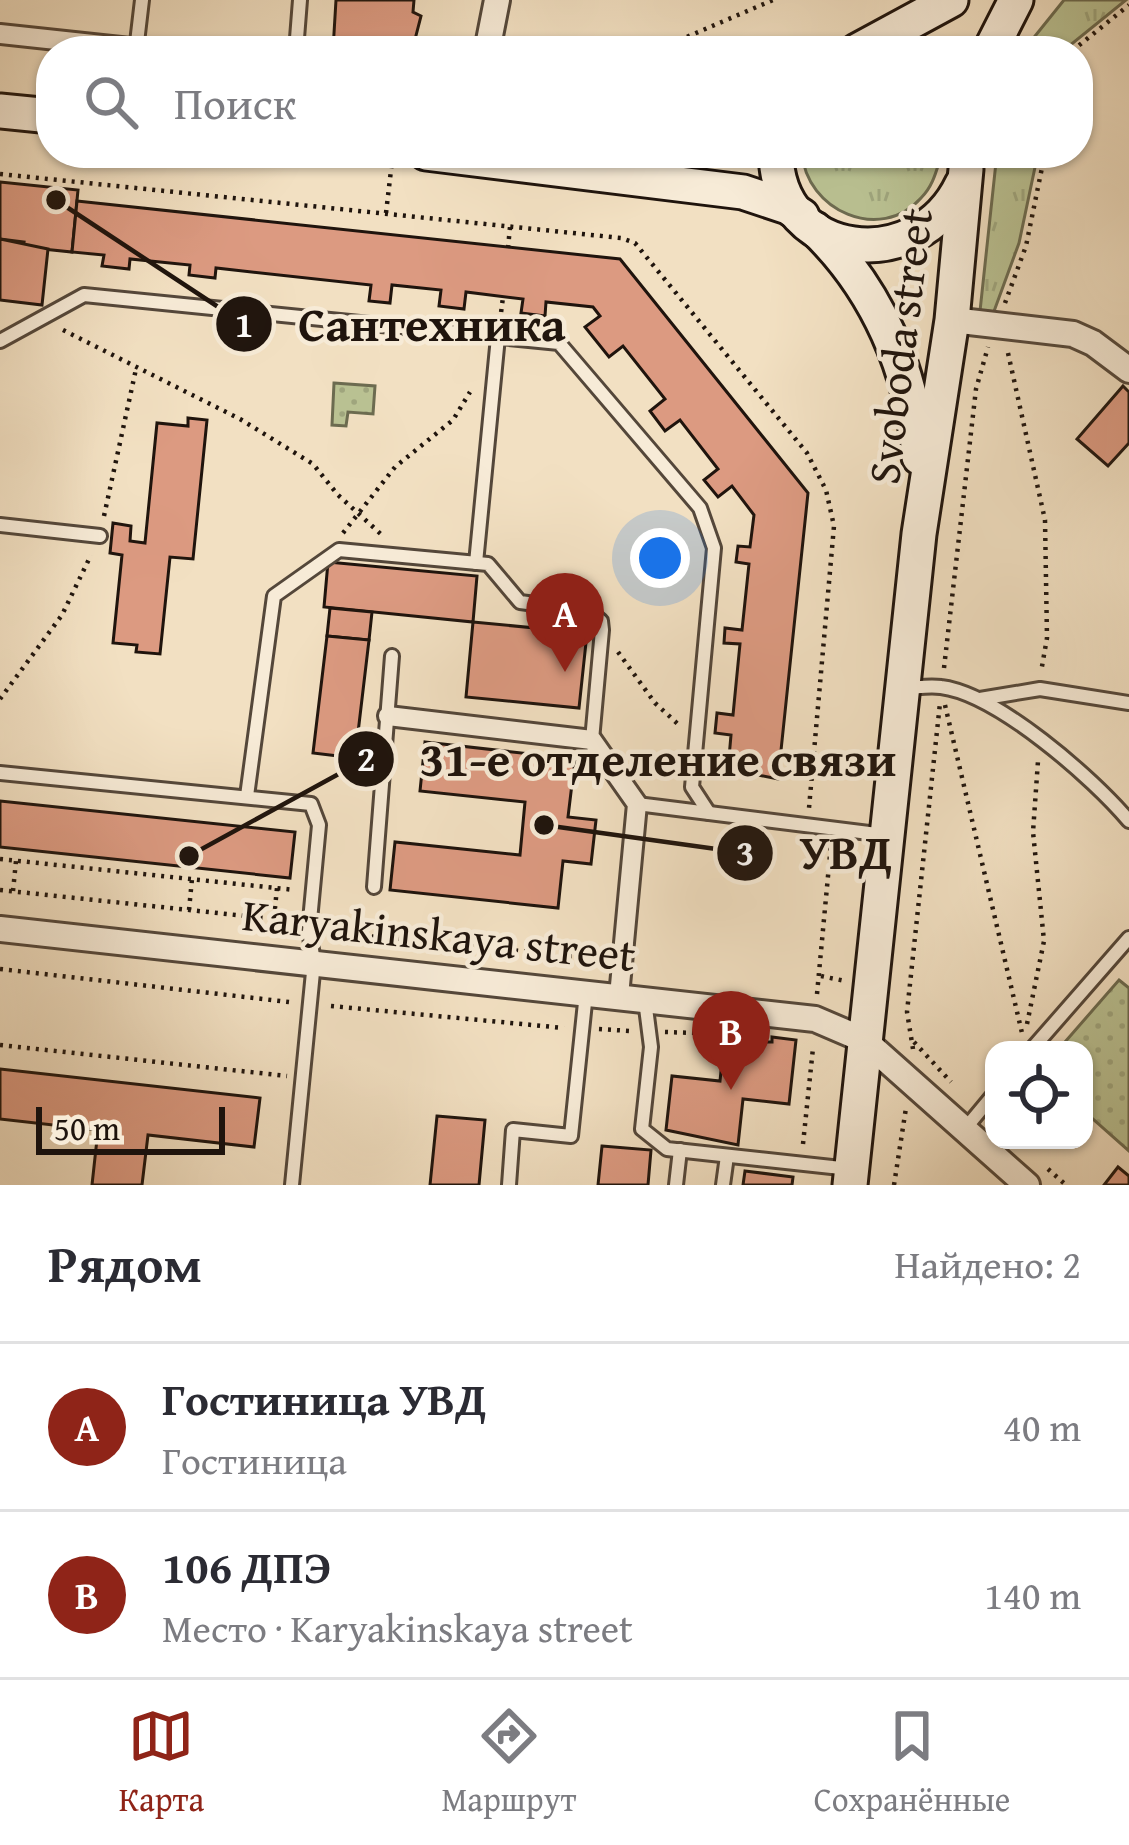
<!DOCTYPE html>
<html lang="ru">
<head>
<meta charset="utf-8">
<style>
  :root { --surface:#fff; --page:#f7f7f7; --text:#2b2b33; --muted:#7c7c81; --line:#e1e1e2; --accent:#8f2418 }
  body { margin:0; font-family:"Gentium Book Plus",serif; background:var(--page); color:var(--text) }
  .controls { position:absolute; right:36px; bottom:36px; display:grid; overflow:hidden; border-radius:24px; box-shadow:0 3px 9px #0004 }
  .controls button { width:108px; height:108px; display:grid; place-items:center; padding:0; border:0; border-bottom:3px solid var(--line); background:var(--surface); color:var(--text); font:60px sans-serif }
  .scale { position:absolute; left:36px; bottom:30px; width:189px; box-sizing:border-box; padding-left:12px; border:6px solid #1f140d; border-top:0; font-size:33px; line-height:42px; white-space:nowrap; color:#1f140d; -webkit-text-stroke:9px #f7ebd7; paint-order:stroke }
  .you { position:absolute; left:660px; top:558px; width:42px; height:42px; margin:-30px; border:9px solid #fff; border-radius:50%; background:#1a73e8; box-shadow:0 0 0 18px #1a73e833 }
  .badge { display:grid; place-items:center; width:78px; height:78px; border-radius:50%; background:var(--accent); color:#fff; font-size:39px; font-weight:700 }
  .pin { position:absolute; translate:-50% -99px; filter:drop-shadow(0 3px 6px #0008) }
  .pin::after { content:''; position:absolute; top:63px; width:42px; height:36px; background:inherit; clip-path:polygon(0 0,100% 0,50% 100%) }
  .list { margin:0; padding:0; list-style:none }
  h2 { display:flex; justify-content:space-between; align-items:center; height:156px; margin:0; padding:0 48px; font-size:51px }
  h2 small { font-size:39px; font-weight:400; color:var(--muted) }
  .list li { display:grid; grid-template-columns:78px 1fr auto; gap:36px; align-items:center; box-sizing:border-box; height:168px; padding:0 48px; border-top:3px solid var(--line) }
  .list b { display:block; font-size:45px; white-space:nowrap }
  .list p { margin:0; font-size:39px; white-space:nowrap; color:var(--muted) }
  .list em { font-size:39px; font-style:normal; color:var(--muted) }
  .icon { flex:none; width:66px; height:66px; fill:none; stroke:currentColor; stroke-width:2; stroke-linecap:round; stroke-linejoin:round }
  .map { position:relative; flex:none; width:1129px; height:1185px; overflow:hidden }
  .search { position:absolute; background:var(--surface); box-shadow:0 3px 9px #0004; left:36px; right:36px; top:36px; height:132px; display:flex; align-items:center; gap:30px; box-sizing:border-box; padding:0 42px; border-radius:48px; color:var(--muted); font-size:45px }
  .sheet { height:492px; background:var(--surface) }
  nav { display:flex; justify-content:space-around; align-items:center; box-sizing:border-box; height:168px; border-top:3px solid var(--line); background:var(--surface); font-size:33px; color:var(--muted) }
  nav a { display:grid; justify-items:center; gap:6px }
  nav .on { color:var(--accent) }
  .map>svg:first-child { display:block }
  .grass { fill:url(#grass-tufts); stroke:#6c6b50; stroke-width:3 }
  .park { fill:url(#park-dots); stroke:#6c6b50; stroke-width:3 }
  .building { fill:#dc9a81; stroke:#1f140d; stroke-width:3 }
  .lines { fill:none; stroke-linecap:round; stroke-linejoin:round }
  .service-casing { stroke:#54473a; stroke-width:18 }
  .pedestrian-casing { stroke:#54473a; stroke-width:24 }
  .minor-casing { stroke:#54473a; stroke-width:30 }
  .secondary-casing { stroke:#1f140d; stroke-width:39 }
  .path { stroke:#1f140d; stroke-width:4.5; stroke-dasharray:3 6; stroke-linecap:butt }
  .service { stroke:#f7ebd7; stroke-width:12 }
  .pedestrian { stroke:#f7ebd7; stroke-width:18 }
  .minor { stroke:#f7ebd7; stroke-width:24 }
  .secondary { stroke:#f7ebd7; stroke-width:33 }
  .labels { text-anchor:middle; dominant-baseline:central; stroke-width:9; stroke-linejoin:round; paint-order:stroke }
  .street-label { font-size:45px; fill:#1f140d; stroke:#f7ebd7 }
  .leader { fill:none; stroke:#1f140d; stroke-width:4.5 }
  .callout-dot { fill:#1f140d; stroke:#f7ebd7; stroke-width:4.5 }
  .mark-label { font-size:36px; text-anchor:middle; font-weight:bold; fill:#fff }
  .callout-label { font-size:48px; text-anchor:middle; font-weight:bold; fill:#1f140d; stroke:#f7ebd7; stroke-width:9; stroke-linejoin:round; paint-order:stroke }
</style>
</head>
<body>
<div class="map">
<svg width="1129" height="1185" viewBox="0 0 1129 1185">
  <defs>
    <pattern id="grass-tufts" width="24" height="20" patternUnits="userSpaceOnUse" patternTransform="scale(3)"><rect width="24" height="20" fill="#bac293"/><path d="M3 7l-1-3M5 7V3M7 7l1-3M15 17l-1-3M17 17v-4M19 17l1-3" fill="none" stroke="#9fa67e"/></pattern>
    <pattern id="park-dots" width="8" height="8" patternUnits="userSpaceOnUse" patternTransform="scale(3)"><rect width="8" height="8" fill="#bac293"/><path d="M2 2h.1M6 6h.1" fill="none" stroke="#9fa67e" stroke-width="1.8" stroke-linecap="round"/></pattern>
  </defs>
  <rect width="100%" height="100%" fill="#f2e0c2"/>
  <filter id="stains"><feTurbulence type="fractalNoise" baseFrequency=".00167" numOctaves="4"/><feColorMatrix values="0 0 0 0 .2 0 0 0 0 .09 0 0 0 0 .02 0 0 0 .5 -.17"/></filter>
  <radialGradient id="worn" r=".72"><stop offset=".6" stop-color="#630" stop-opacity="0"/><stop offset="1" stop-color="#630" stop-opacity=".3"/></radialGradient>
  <g class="grass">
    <path d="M1064 0H1126L1063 51H1023Z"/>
    <path d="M802 153H941V156C936 172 933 186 921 198 880 244 806 210 802 153Z"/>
    <path d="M997 153H1038L1019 243 993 314 980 311Z"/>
  </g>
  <g class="park">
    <path d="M334 383 375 386 373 414 348 412 346 426 332 425Z"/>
    <path d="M1119 980 1129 988V1151L1084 1111V1050H1058Z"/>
  </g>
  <g class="building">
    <path d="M336 0H414L413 12 421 16 412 51 333 50Z"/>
    <path d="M0 182 78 190 72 252 23 247 24 242 0 239Z"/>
    <path d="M77 201 620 259 808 493 778 779 728 769 731 735 715 733 717 713 733 715 740 644 724 643 725 628 742 630 749 564 736 562 738 546 750 547 754 515 732 486 718 497 704 480 718 469 680 420 665 431 650 411 665 399 623 346 609 357 585 327 600 316 593 307 546 302 545 316 521 313 523 299 466 292 464 309 439 306 441 290 392 285 390 303 369 301 371 285 216 268 215 278 189 275 190 265 130 259 129 269 102 266 104 255 72 252Z"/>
    <path d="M0 239 48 249 42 305 0 300Z"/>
    <path d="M1123 386 1129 392V443L1108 466 1077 439Z"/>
    <path d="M188 418 207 420 193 559 170 557 160 654 136 652 137 645 113 643 122 555 110 553 113 523 131 526 130 541 145 543 157 423 188 426Z"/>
    <path d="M328 562 477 576 473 622 324 607Z"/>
    <path d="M330 608 372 612 369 640 327 636Z"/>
    <path d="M473 622 587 633 579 708 466 697Z"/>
    <path d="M327 636 369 640 355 758 313 753Z"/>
    <path d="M425 742 575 759 568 817 596 820 591 864 563 861 558 908 390 890 395 842 520 855 525 802 420 791Z"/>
    <path d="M0 801 295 832 290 878 0 847Z"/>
    <path d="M772 1037 796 1040 789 1104 743 1099 738 1145 666 1130 672 1076 720 1081 724 1042H772Z"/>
    <path d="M0 1069 260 1098 254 1147 148 1135 142 1185H92L98 1130 0 1119Z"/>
    <path d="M437 1116 485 1120 479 1185H430Z"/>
    <path d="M602 1146 651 1150 648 1185H598Z"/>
    <path d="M1118 1167 1129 1176V1185H1104Z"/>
    <path d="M745 1171 793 1177 792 1185H743Z"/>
  </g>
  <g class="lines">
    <defs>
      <g id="service">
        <path d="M136 51 142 0"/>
        <path d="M296 51 300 0"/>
        <path d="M0 341 84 295 559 343 700 508 714 548 692 787 709 813"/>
        <path d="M0 525 100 536"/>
        <path d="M476 563 498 337"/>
        <path d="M903 688C915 688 929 685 941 687 997 694 1093 778 1129 821"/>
        <path d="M980 699 1040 689 1129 703"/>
        <path d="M0 773 311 804 319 825 309 931 314 962 292 1185"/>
        <path d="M247 796 274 596 339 550 488 564 520 602 589 611 601 621 602 630 592 740"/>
        <path d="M637 804 885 835"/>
        <path d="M374 887 392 656"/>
        <path d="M645 1000 651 1047 642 1129 667 1149 850 1169"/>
        <path d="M1031 1050 1129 938"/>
        <path d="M964 1130 994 1094"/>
        <path d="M509 1185 513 1130 571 1136 586 993"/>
        <path d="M676 1185 680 1150"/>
        <path d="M723 1185 727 1156"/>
      </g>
      <g id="pedestrian">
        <path d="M0 34 158 51"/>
        <path d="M388 716 592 740 637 804 619 996"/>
      </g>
      <g id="minor">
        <path d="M487 51 497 0"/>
        <path d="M952 320 1073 334 1093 343 1129 370"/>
        <path d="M0 929 815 1019 864 1040 1027 1185"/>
      </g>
      <g id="secondary">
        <path d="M857 51 951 0"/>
        <path d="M990 51 1016 0"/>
        <path d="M0 111 51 116"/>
        <path d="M426 153 743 192 788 207 802 216"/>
        <path d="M776 153C777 261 918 277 962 184"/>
        <path d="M815 229C877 289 913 371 919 457"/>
        <path d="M850 1185 919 534 952 320 966 169"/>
      </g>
    </defs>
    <use href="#service" class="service-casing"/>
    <use href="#pedestrian" class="pedestrian-casing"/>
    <use href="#minor" class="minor-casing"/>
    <use href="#secondary" class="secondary-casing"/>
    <g class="path">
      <path d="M654 51 773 0"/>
      <path d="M1072 51 1129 5"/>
      <path d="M0 174 621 238 635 243 807 453 826 490 834 526 809 808"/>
      <path d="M386 213 393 153"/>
      <path d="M508 248 510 227"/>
      <path d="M1005 303 1026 246 1045 153"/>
      <path d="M500 321 503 297"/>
      <path d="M63 330 240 419 313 464 338 495 383 536"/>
      <path d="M1008 353 1045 520 1047 638 1041 672"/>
      <path d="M104 516 136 369"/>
      <path d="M343 533 395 467 453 420 470 392"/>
      <path d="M618 652 655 703 680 726"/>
      <path d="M944 668 976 389 988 347"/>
      <path d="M0 699 62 615 91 555"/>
      <path d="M945 705 1022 1033"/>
      <path d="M0 859 295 890"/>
      <path d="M0 890 293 921"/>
      <path d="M13 891 16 861"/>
      <path d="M189 910 192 879"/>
      <path d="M274 918 277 888"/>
      <path d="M327 932 602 959"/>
      <path d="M0 969 289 1002"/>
      <path d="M821 976 845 981"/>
      <path d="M817 994 831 844"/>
      <path d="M331 1006 564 1028"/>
      <path d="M1027 1024 1044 941 1033 832 1038 761"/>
      <path d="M599 1029 630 1031"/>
      <path d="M665 1032 696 1033"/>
      <path d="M914 1042 951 1082"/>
      <path d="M0 1045 287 1076"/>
      <path d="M913 1049 907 1012 940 703"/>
      <path d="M803 1144 813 1048"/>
      <path d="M1048 1169 1066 1185"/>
      <path d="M894 1185 906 1108"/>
    </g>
    <use href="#service" class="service"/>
    <use href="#pedestrian" class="pedestrian"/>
    <use href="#minor" class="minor"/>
    <use href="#secondary" class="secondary"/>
  </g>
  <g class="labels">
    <g class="street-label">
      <text transform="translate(899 346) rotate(-83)">Svoboda street</text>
      <text transform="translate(439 934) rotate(6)">Karyakinskaya street</text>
    </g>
  </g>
  <path class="leader" d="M56 200L244 324M189 856L366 759M544 825L745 853"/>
  <g class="callout-dot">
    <circle cx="56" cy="200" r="12"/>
    <circle cx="189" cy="856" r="12"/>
    <circle cx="544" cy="825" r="12"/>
    <circle cx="244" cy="324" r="30"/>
    <circle cx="366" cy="759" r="30"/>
    <circle cx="745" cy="853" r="30"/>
  </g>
  <g class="mark-label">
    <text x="244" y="337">1</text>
    <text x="366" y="771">2</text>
    <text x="745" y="865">3</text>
  </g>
  <g class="callout-label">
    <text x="432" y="341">Сантехника</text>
    <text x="658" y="776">31-е отделение связи</text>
    <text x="846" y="869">УВД</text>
  </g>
  <rect width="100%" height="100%" filter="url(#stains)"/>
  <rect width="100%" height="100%" fill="url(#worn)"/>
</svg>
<div class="controls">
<button><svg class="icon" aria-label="locate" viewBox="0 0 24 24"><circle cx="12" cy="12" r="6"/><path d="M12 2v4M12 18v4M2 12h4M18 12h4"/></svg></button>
</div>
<div class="scale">50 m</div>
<div class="you"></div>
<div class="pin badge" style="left:565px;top:672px">A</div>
<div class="pin badge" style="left:731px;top:1090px">B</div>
<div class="search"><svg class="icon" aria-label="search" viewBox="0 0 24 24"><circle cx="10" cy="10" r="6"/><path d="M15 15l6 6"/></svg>Поиск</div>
</div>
<section class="sheet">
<h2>Рядом<small>Найдено: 2</small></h2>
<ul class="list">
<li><span class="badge">A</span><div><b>Гостиница УВД</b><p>Гостиница</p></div><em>40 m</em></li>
<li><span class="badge">B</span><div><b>106 ДПЭ</b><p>Место · Karyakinskaya street</p></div><em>140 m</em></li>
</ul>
</section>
<nav>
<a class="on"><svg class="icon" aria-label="map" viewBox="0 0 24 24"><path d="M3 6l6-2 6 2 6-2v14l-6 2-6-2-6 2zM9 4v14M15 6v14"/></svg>Карта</a>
<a><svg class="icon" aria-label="directions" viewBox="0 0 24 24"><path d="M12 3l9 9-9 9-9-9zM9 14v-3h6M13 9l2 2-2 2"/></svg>Маршрут</a>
<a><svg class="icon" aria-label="saved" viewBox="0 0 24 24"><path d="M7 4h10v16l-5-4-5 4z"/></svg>Сохранённые</a>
</nav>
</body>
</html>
